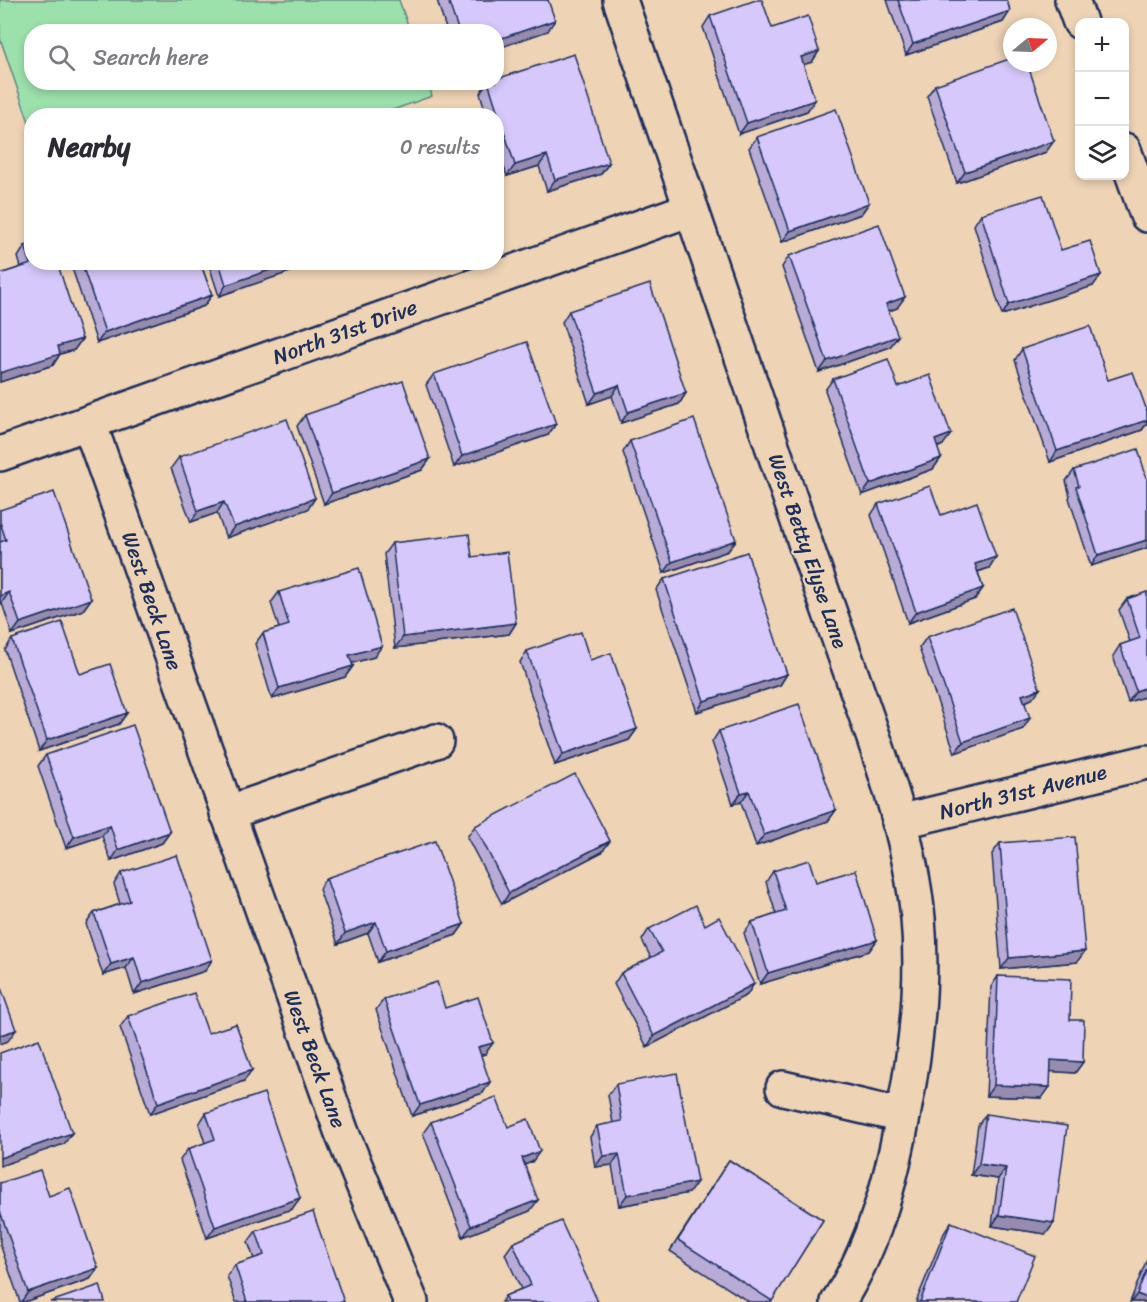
<!DOCTYPE html>
<html lang="en">
<head>
<meta charset="utf-8">
<style>
  :root { --surface:#fff; --page:#f2f2f3; --text:#2b2b33; --muted:#7c7c81; --line:#e1e1e2 }
  body { margin:0; font-family:Sriracha,sans-serif; background:var(--page); color:var(--text) }
  .controls { position:absolute; right:18px; top:18px; display:grid; overflow:hidden; border-radius:12px; box-shadow:0 3px 9px #0003 }
  .controls button { width:54px; height:54px; display:grid; place-items:center; padding:0; border:0; border-bottom:2px solid var(--line); background:var(--surface); color:var(--text); font:30px sans-serif }
  .compass { position:absolute; left:1003px; top:18px; width:54px; height:54px; border-radius:50%; background:var(--surface); box-shadow:0 3px 9px #0003; rotate:71deg }
  .list { margin:0; padding:0; list-style:none }
  h2 { display:flex; justify-content:space-between; align-items:center; height:78px; margin:0; padding:0 24px; font-size:26px }
  h2 small { font-size:20px; font-weight:400; color:var(--muted) }
  .icon { flex:none; width:33px; height:33px; fill:none; stroke:currentColor; stroke-width:2; stroke-linecap:round; stroke-linejoin:round }
  .map { position:relative; flex:none; width:1147px; height:1302px; overflow:hidden }
  .search { position:absolute; background:var(--surface); box-shadow:0 3px 9px #0003; left:24px; top:24px; width:480px; height:66px; display:flex; align-items:center; gap:15px; box-sizing:border-box; padding:0 21px; border-radius:24px; color:var(--muted); font-size:22px }
  .panel { position:absolute; background:var(--surface); box-shadow:0 3px 9px #0003; left:24px; top:108px; width:480px; height:162px; border-radius:24px }
  .map>svg:first-child { display:block }
  .green { fill:#9ce0ac; stroke:#5c8885; stroke-width:1.5 }
  .lines { fill:none; stroke-linecap:round; stroke-linejoin:round }
  .minor-casing { stroke:#1b2f5e; stroke-width:38 }
  .minor { stroke:#eed3b5; stroke-width:33 }
  .wall { fill:#b8acd7; stroke:#1b2f5e; stroke-width:1.5 }
  .shaded-wall { fill:#968caf; stroke:#1b2f5e; stroke-width:1.5 }
  .building { fill:#d6c8fa; stroke:#1b2f5e; stroke-width:1.5 }
  .labels { text-anchor:middle; dominant-baseline:central; stroke-width:4.5; stroke-linejoin:round; paint-order:stroke }
  .street-label { font-size:21px; fill:#1b2f5e; stroke:#eed3b5 }
</style>
</head>
<body>
<div class="map">
<svg width="1147" height="1302" viewBox="0 0 1147 1302">
  <rect width="100%" height="100%" fill="#eed3b5"/>
  <filter id="ink" filterUnits="userSpaceOnUse"><feTurbulence type="fractalNoise" baseFrequency=".0167" numOctaves="2"/><feDisplacementMap in="SourceGraphic" scale="12" xChannelSelector="R" yChannelSelector="G"/><feConvolveMatrix kernelMatrix="1 2 1 2 8 2 1 2 1" color-interpolation-filters="sRGB"/></filter>
  <g filter="url(#ink)">
    <path class="green" d="M0 0H399L410 31 32 32V82H428L432 96 376 116H32L31 128 0 38Z"/>
    <g class="lines">
      <defs>
        <g id="minor">
          <path d="M620 0C682 184 744 368 808 551 826 603 845 655 863 707 887 775 911 846 918 918 924 985 916 1051 903 1116 891 1181 874 1246 838 1302"/>
          <path d="M1072 0 1080 22"/>
          <path d="M1124 150 1147 215"/>
          <path d="M89 423 342 1133 411 1302"/>
          <path d="M0 454 691 209"/>
          <path d="M227 813 436 741"/>
          <path d="M899 822 1147 762"/>
          <path d="M783 1088 903 1116"/>
        </g>
      </defs>
      <use href="#minor" class="minor-casing"/>
      <use href="#minor" class="minor"/>
    </g>
    <g class="wall">
      <path d="M437 0H548V31L447 32Z"/>
      <path d="M887 0H1007L1010 11 1003 22 906 55Z"/>
      <path d="M710 16 772 28 819 51 812 62 803 64 815 100 807 111 739 134 703 27Z"/>
      <path d="M487 82H496L609 163 601 174 547 191 539 166 507 176 496 144V116H487L480 93Z"/>
      <path d="M935 85 1046 152 957 183 927 96Z"/>
      <path d="M757 137 869 203 861 214 782 242 749 148Z"/>
      <path d="M981 214 1061 250 1093 286 1002 315 974 225Z"/>
      <path d="M25 246 82 339 74 350 60 354 53 365 0 382V274L21 267 18 257Z"/>
      <path d="M789 256 897 308 889 311 890 347 819 372 782 267Z"/>
      <path d="M73 262H200L212 295 204 306 97 343 71 265Z"/>
      <path d="M208 262H319L219 296Z"/>
      <path d="M569 311 686 393 679 404 621 423 612 396 589 404 562 322Z"/>
      <path d="M1022 349 1108 380 1147 411V423L1142 430 1050 462 1015 360Z"/>
      <path d="M434 374 548 435 454 467 426 385Z"/>
      <path d="M833 379 898 387 943 445 937 448 941 458 933 469 862 495 825 390Z"/>
      <path d="M305 415 430 459 422 470 324 504 297 426Z"/>
      <path d="M630 441 736 540 728 551 664 573 623 452Z"/>
      <path d="M179 457 315 498 308 509 226 538 217 513 191 522 171 468Z"/>
      <path d="M1074 470 1147 479V548L1091 566 1069 498 1070 496 1066 481Z"/>
      <path d="M878 504 941 515 989 568 978 572 983 588 975 599 908 623 871 515Z"/>
      <path d="M0 510 91 599 83 610 12 634 2 603 0 604Z"/>
      <path d="M392 543 472 557 516 623 509 634 395 648 384 554Z"/>
      <path d="M664 579 787 674 780 685 697 712 656 590Z"/>
      <path d="M279 592 374 657 352 663 353 666 345 677 272 699 255 644 263 633 279 628 271 603Z"/>
      <path d="M1147 592V696L1128 702 1113 656 1120 645 1130 642 1119 610 1127 599Z"/>
      <path d="M927 637 1032 699 1025 702 1023 729 955 753 919 648Z"/>
      <path d="M12 639 80 674 127 713 119 724 39 751 5 650Z"/>
      <path d="M527 651 590 660 637 729 629 740 555 765 520 662Z"/>
      <path d="M719 731 836 810 828 821 756 846 741 802 733 804 712 742Z"/>
      <path d="M46 755 170 832 162 843 111 861 102 836 66 848 38 766Z"/>
      <path d="M475 826 602 852 502 904 467 837Z"/>
      <path d="M1000 843 1077 962 1001 969 992 854Z"/>
      <path d="M773 871 816 882 877 940 869 951 760 984 744 933 752 922 776 914 766 882Z"/>
      <path d="M121 873 205 971 134 994 126 968 103 975 86 924 94 913 120 904 114 884Z"/>
      <path d="M326 878 464 924 456 935 378 962 368 933 338 944 319 889Z"/>
      <path d="M705 925 747 995 647 1047 614 984 621 973 651 958 642 940 649 929Z"/>
      <path d="M998 976 1070 1020 1083 1062 1075 1073 1051 1071 1042 1098 986 1096 991 987Z"/>
      <path d="M384 999 445 1008 485 1054 481 1055 483 1093 412 1116 376 1010Z"/>
      <path d="M128 1016 208 1033 244 1081 150 1114 120 1027Z"/>
      <path d="M616 1084 689 1193 619 1206 612 1165 595 1167 590 1137 597 1126 613 1123 608 1095Z"/>
      <path d="M206 1113 292 1209 207 1238 180 1160 188 1149 205 1143 199 1124Z"/>
      <path d="M986 1114 1054 1223 1046 1234 992 1226 998 1179 971 1175 978 1125Z"/>
      <path d="M431 1122 508 1127 540 1151 532 1162 524 1165 530 1211 463 1237 423 1133Z"/>
      <path d="M729 1160 823 1220 771 1302H749L670 1251Z"/>
      <path d="M0 1183 98 1268 90 1279 24 1302H20L0 1244Z"/>
      <path d="M951 1222 1016 1302H916L944 1233Z"/>
      <path d="M256 1231 344 1302H236L227 1276 235 1265 254 1259 248 1242Z"/>
      <path d="M513 1243 598 1302H501L505 1296 521 1289 505 1254Z"/>
      <path d="M1147 1259V1302H1130Z"/>
    </g>
    <g class="shaded-wall">
      <path d="M1010 11 1003 22 906 55 913 44Z"/>
      <path d="M555 20 548 31 496 49V40Z"/>
      <path d="M819 51 812 62 793 68 801 57Z"/>
      <path d="M815 100 807 111 739 134 747 123Z"/>
      <path d="M1054 141 1046 152 957 183 965 172Z"/>
      <path d="M547 155 539 166 507 176 515 165Z"/>
      <path d="M609 163 601 174 547 191 555 180Z"/>
      <path d="M869 203 861 214 782 242 790 231Z"/>
      <path d="M293 262H319L219 296 226 285Z"/>
      <path d="M1101 275 1093 286 1002 315 1009 304Z"/>
      <path d="M212 295 204 306 97 343 105 332Z"/>
      <path d="M905 297 897 308 878 315 886 304Z"/>
      <path d="M898 336 890 347 819 372 827 361Z"/>
      <path d="M82 339 74 350 60 354 53 365 0 382V373L58 346Z"/>
      <path d="M619 385 612 396 589 404 597 393Z"/>
      <path d="M686 393 679 404 621 423 628 412Z"/>
      <path d="M1147 420V423L1142 430 1050 462 1057 451Z"/>
      <path d="M556 424 548 435 454 467 462 456Z"/>
      <path d="M951 434 943 445 927 451 935 440Z"/>
      <path d="M941 458 933 469 862 495 870 484Z"/>
      <path d="M430 459 422 470 324 504 332 493Z"/>
      <path d="M315 498 308 509 226 538 234 527Z"/>
      <path d="M224 502 217 513 191 522 198 511Z"/>
      <path d="M736 540 728 551 664 573 672 562Z"/>
      <path d="M1147 540V548L1091 566 1098 555Z"/>
      <path d="M996 557 989 568 967 575 975 564Z"/>
      <path d="M983 588 975 599 908 623 916 612Z"/>
      <path d="M9 592 2 603 0 604V596Z"/>
      <path d="M91 599 83 610 12 634 20 623Z"/>
      <path d="M516 623 509 634 395 648 403 637Z"/>
      <path d="M382 646 374 657 342 666 349 655Z"/>
      <path d="M353 666 345 677 272 699 279 688Z"/>
      <path d="M787 674 780 685 697 712 704 701Z"/>
      <path d="M1147 687V696L1128 702 1136 691Z"/>
      <path d="M1040 689 1032 699 1015 706 1022 695Z"/>
      <path d="M127 713 119 724 39 751 47 740Z"/>
      <path d="M1030 718 1023 729 955 753 963 742Z"/>
      <path d="M637 729 629 740 555 765 563 754Z"/>
      <path d="M749 791 741 802 733 804 741 793Z"/>
      <path d="M836 810 828 821 756 846 764 835Z"/>
      <path d="M110 825 102 836 66 848 74 837Z"/>
      <path d="M170 832 162 843 111 861 118 850Z"/>
      <path d="M610 841 602 852 502 904 509 893Z"/>
      <path d="M376 922 368 933 338 944 345 933Z"/>
      <path d="M464 924 456 935 378 962 386 951Z"/>
      <path d="M877 940 869 951 760 984 768 973Z"/>
      <path d="M1085 951 1077 962 1001 969 1009 958Z"/>
      <path d="M134 957 126 968 103 975 111 964Z"/>
      <path d="M212 960 205 971 134 994 142 983Z"/>
      <path d="M754 984 747 995 647 1047 654 1036Z"/>
      <path d="M16 1030 8 1041 0 1044V1035Z"/>
      <path d="M493 1043 485 1054 471 1058 478 1047Z"/>
      <path d="M1051 1060 1083 1062 1075 1073 1043 1071Z"/>
      <path d="M252 1070 244 1081 150 1114 158 1103Z"/>
      <path d="M490 1082 483 1093 412 1116 420 1105Z"/>
      <path d="M994 1085 1050 1087 1042 1098 986 1096Z"/>
      <path d="M72 1133 64 1144 0 1166V1158Z"/>
      <path d="M540 1151 532 1162 514 1169 522 1158Z"/>
      <path d="M619 1154 612 1165 595 1167 603 1156Z"/>
      <path d="M979 1164 1006 1168 998 1179 971 1175Z"/>
      <path d="M697 1182 689 1193 619 1206 627 1195Z"/>
      <path d="M300 1198 292 1209 207 1238 215 1227Z"/>
      <path d="M538 1200 530 1211 463 1237 471 1226Z"/>
      <path d="M999 1215 1054 1223 1046 1234 992 1226Z"/>
      <path d="M98 1268 90 1279 24 1302H21L28 1292Z"/>
      <path d="M1137 1294 1147 1298V1302H1131Z"/>
    </g>
    <g class="building">
      <path d="M448 0H548L555 20 496 40V32H459Z"/>
      <path d="M756 0H762L772 28 808 16 819 51 801 57 815 100 747 123 710 16Z"/>
      <path d="M898 0H1007L1010 11 913 44Z"/>
      <path d="M574 54 609 163 555 180 547 155 515 165 488 82H496V79Z"/>
      <path d="M1012 58V63H1027L1054 141 965 172 935 85Z"/>
      <path d="M836 109 869 203 790 231 757 137Z"/>
      <path d="M1043 195 1061 250 1090 241 1101 275 1009 304 981 214Z"/>
      <path d="M879 224 905 297 886 304 898 336 827 361 789 256Z"/>
      <path d="M32 244V262H57L82 339 58 346 60 354 0 373V274L31 264 25 246Z"/>
      <path d="M81 262H200L212 295 105 332Z"/>
      <path d="M219 262H293L226 285Z"/>
      <path d="M650 284 686 393 628 412 619 385 597 393 569 311Z"/>
      <path d="M1090 326 1108 380 1133 372 1147 411V420L1057 451 1022 349Z"/>
      <path d="M527 342 556 424 462 456 434 374Z"/>
      <path d="M888 359 898 387 930 375 951 434 935 440 941 458 870 484 833 379Z"/>
      <path d="M403 381 430 459 332 493 305 415Z"/>
      <path d="M287 419 315 498 234 527 224 502 198 511 179 457Z"/>
      <path d="M694 419 736 540 672 562 630 441Z"/>
      <path d="M1138 449 1147 479V540L1098 555 1076 487 1079 486 1074 470Z"/>
      <path d="M930 486 941 515 977 502 996 557 975 564 983 588 916 612 878 504Z"/>
      <path d="M54 492 91 599 20 623 9 592 0 596V542L6 540 0 522V510Z"/>
      <path d="M469 534 472 557 507 552 516 623 403 637 392 543Z"/>
      <path d="M747 552 787 674 704 701 664 579Z"/>
      <path d="M359 568 382 646 349 655 353 666 279 688 263 633 289 625 279 592Z"/>
      <path d="M1147 592V687L1136 691 1120 645 1140 638 1127 599Z"/>
      <path d="M1012 608 1040 689 1022 695 1030 718 963 742 927 637Z"/>
      <path d="M62 622 80 674 110 664 127 713 47 740 12 639Z"/>
      <path d="M581 632 590 660 611 653 637 729 563 754 527 651Z"/>
      <path d="M799 704 836 810 764 835 749 791 741 793 719 731Z"/>
      <path d="M133 725 170 832 118 850 110 825 74 837 46 755Z"/>
      <path d="M575 774 610 841 509 893 475 826Z"/>
      <path d="M1075 837 1085 951 1009 958 1000 843Z"/>
      <path d="M435 841 464 924 386 951 376 922 345 933 326 878Z"/>
      <path d="M177 855 212 960 142 983 134 957 111 964 94 913 130 901 121 873Z"/>
      <path d="M809 860 816 882 856 870 877 940 768 973 752 922 786 911 773 871Z"/>
      <path d="M696 905 705 925 719 917 754 984 654 1036 621 973 662 952 649 929Z"/>
      <path d="M998 976 1071 979 1070 1020H1084L1083 1062 1051 1060 1050 1087 994 1085Z"/>
      <path d="M437 982 445 1008 478 997 493 1043 478 1047 490 1082 420 1105 384 999Z"/>
      <path d="M0 985 16 1030 0 1035Z"/>
      <path d="M194 993 208 1033 236 1024 252 1070 158 1103 128 1016Z"/>
      <path d="M39 1039 72 1133 0 1158V1053Z"/>
      <path d="M677 1073 697 1182 627 1195 619 1154 603 1156 597 1126 622 1121 616 1084Z"/>
      <path d="M264 1093 300 1198 215 1227 188 1149 215 1139 206 1113Z"/>
      <path d="M496 1097 508 1127 528 1119 540 1151 522 1158 538 1200 471 1226 431 1122Z"/>
      <path d="M986 1114 1067 1126 1054 1223 999 1215 1006 1168 979 1164Z"/>
      <path d="M729 1160 823 1220 772 1301 678 1240Z"/>
      <path d="M40 1170 49 1196 70 1188 98 1268 28 1292 0 1211V1183Z"/>
      <path d="M313 1212 344 1302H247L235 1265 264 1255 256 1231Z"/>
      <path d="M561 1221 598 1302H507L505 1296 531 1285 513 1243Z"/>
      <path d="M951 1222 1035 1256 1016 1302H920Z"/>
      <path d="M1147 1268V1298L1137 1294Z"/>
      <path d="M100 1285 105 1302H50Z"/>
    </g>
  </g>
  <g class="labels">
    <g class="street-label">
      <text transform="translate(345 332) rotate(-20)">North 31st Drive</text>
      <text transform="translate(808 551) rotate(71)">West Betty Elyse Lane</text>
      <text transform="translate(152 601) rotate(71)">West Beck Lane</text>
      <text transform="translate(1023 792) rotate(-14)">North 31st Avenue</text>
      <text transform="translate(315 1059) rotate(70)">West Beck Lane</text>
    </g>
  </g>
</svg>
<div class="controls">
<button>+</button>
<button>−</button>
<button><svg class="icon" aria-label="layers" viewBox="0 0 24 24"><path d="M12 4l9 5-9 5-9-5zM3 14l9 5 9-5"/></svg></button>
</div>
<svg class="compass" viewBox="-18 -18 36 36"><path d="M0-13l5 13h-10z" fill="#e53935"/><path d="M0 13l5-13h-10z" fill="#7c7c81"/></svg>
<div class="search"><svg class="icon" aria-label="search" viewBox="0 0 24 24"><circle cx="10" cy="10" r="6"/><path d="M15 15l6 6"/></svg>Search here</div>
<section class="panel">
<h2>Nearby<small>0 results</small></h2>
<ul class="list">
</ul>
</section>
</div>
</body>
</html>
